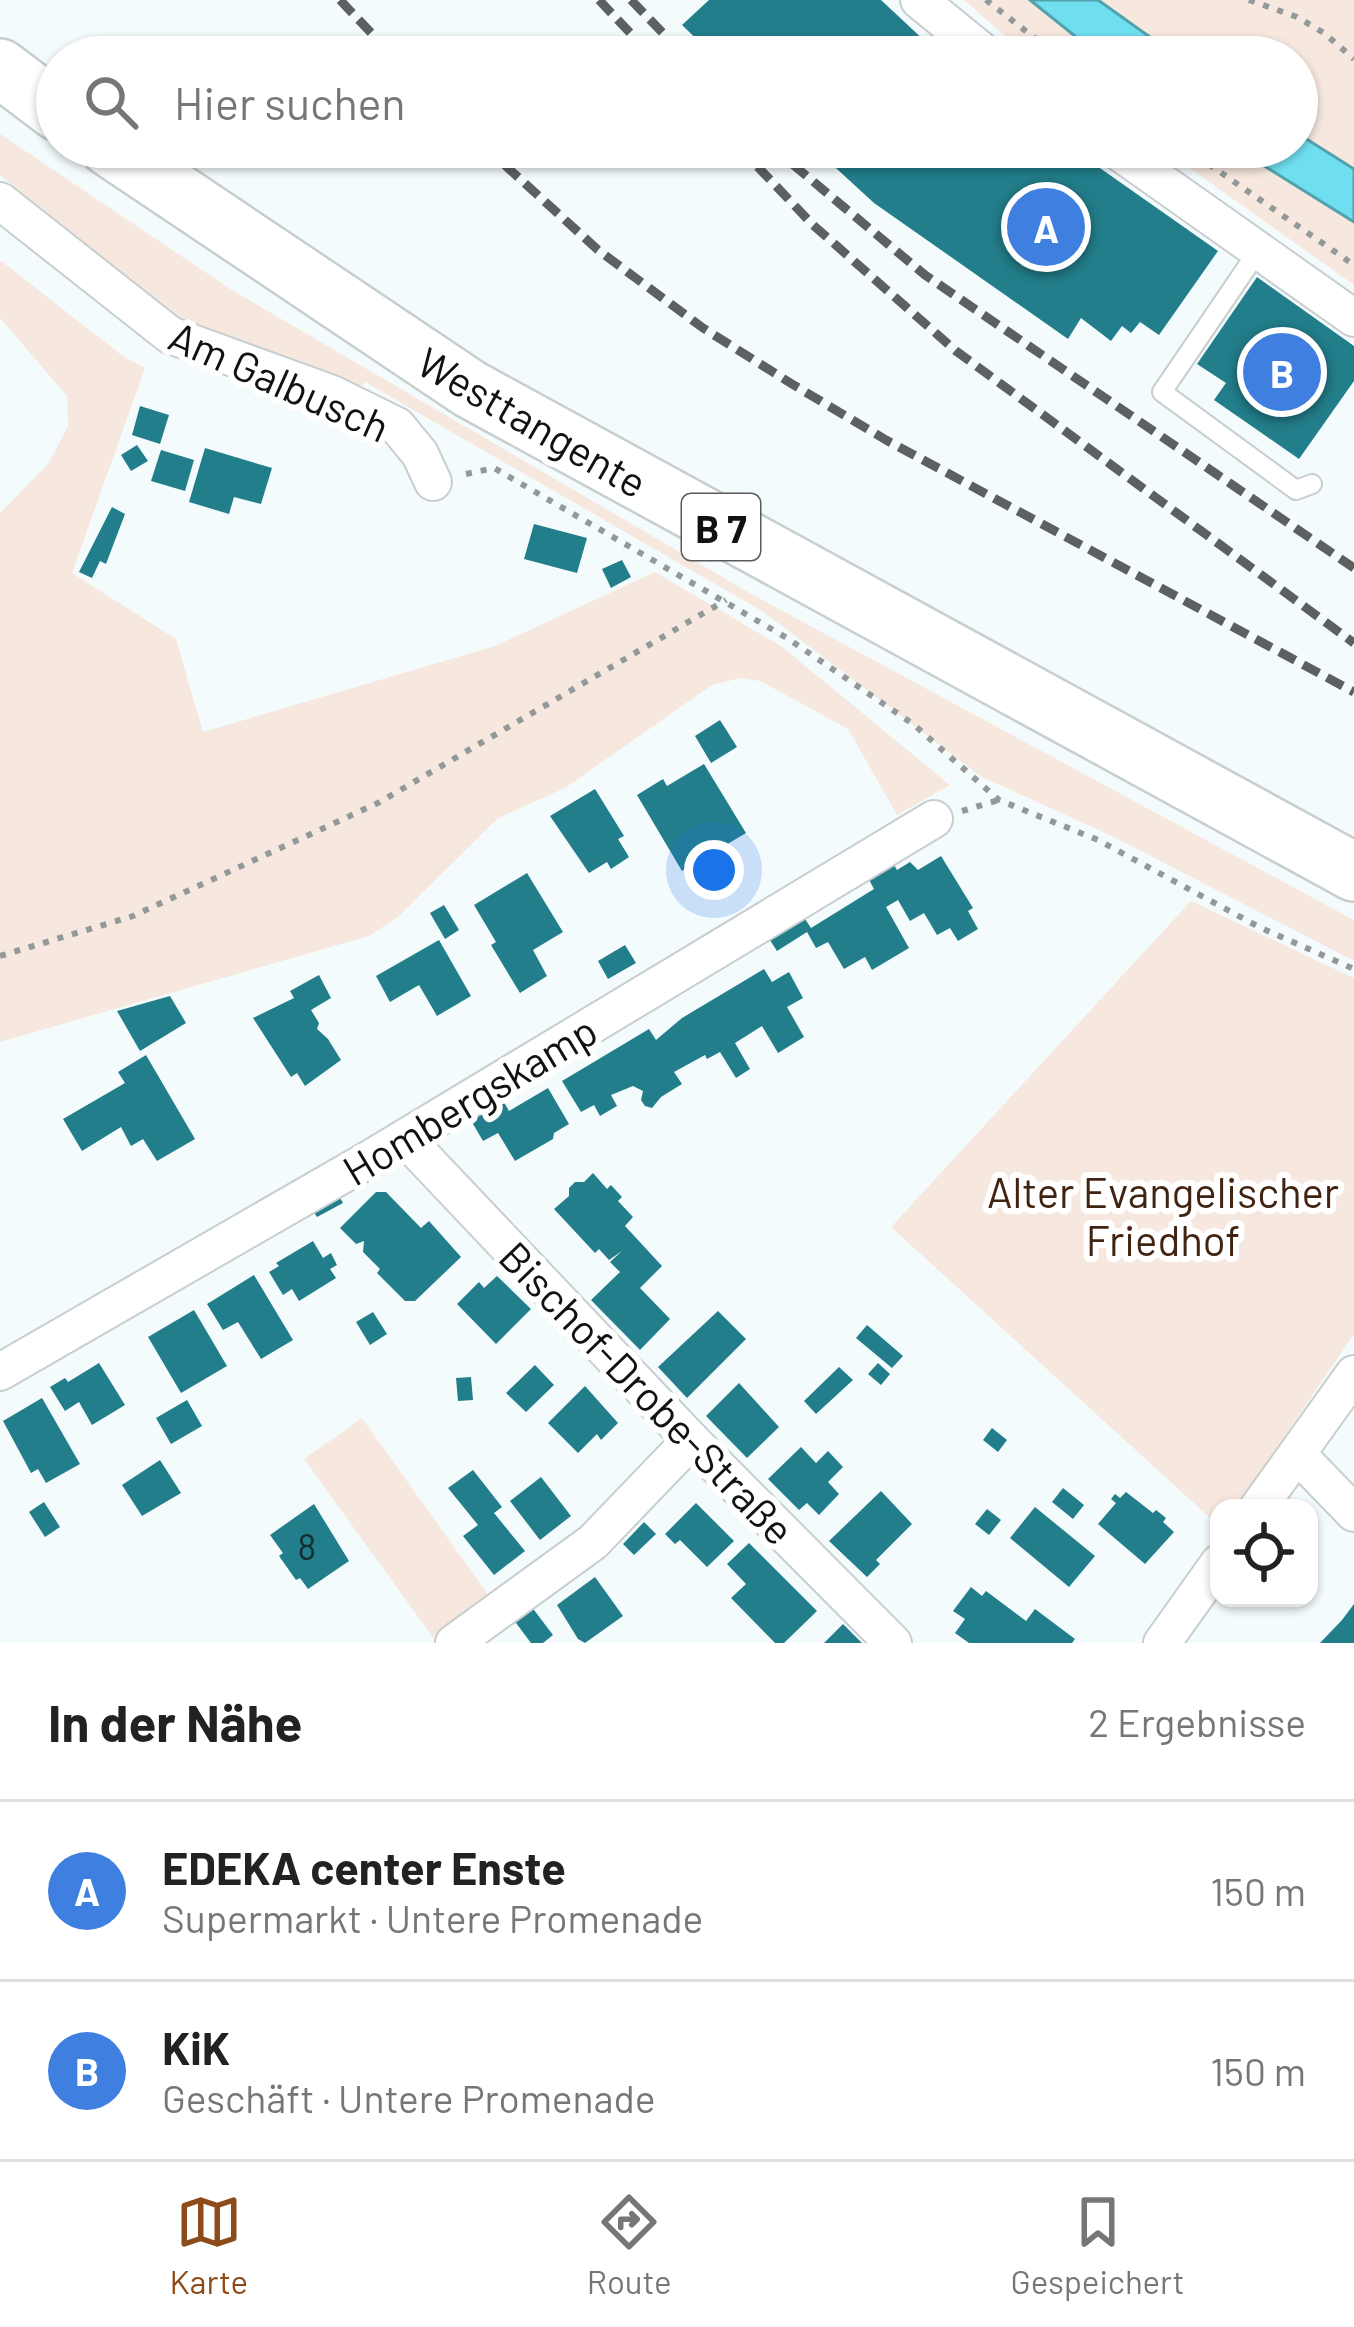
<!DOCTYPE html>
<html lang="de">
<head>
<meta charset="utf-8">
<style>
  :root { --surface:#fff; --page:#f2f2f2; --text:#222; --muted:#767676; --line:#e0e0e0; --accent:#8d4b1a }
  body { margin:0; font-family:Barlow,sans-serif; background:var(--page); color:var(--text) }
  .controls { position:absolute; right:36px; bottom:36px; display:grid; overflow:hidden; border-radius:24px; box-shadow:0 3px 9px #0004 }
  .controls button { width:108px; height:108px; display:grid; place-items:center; padding:0; border:0; border-bottom:3px solid var(--line); background:var(--surface); color:var(--text); font:60px sans-serif }
  .you { position:absolute; left:714px; top:870px; width:42px; height:42px; margin:-30px; border:9px solid #fff; border-radius:50%; background:#1a73e8; box-shadow:0 0 0 18px #1a73e833 }
  .badge { display:grid; place-items:center; width:78px; height:78px; border-radius:50%; background:var(--accent); color:#fff; font-size:39px; font-weight:700 }
  .pin { position:absolute; translate:-50% -50%; border:6px solid #fff; box-shadow:0 3px 12px #0006 }
  .list { margin:0; padding:0; list-style:none }
  h2 { display:flex; justify-content:space-between; align-items:center; height:156px; margin:0; padding:0 48px; font-size:51px }
  h2 small { font-size:39px; font-weight:400; color:var(--muted) }
  .list li { display:grid; grid-template-columns:78px 1fr auto; gap:36px; align-items:center; box-sizing:border-box; height:180px; padding:0 48px; border-top:3px solid var(--line) }
  .list b { display:block; font-size:45px; white-space:nowrap }
  .list p { margin:0; font-size:39px; white-space:nowrap; color:var(--muted) }
  .list em { font-size:39px; font-style:normal; color:var(--muted) }
  .icon { flex:none; width:66px; height:66px; fill:none; stroke:currentColor; stroke-width:2; stroke-linecap:round; stroke-linejoin:round }
  .map { position:relative; flex:none; width:1354px; height:1643px; overflow:hidden }
  .search { position:absolute; background:var(--surface); box-shadow:0 3px 9px #0004; left:36px; right:36px; top:36px; height:132px; display:flex; align-items:center; gap:30px; box-sizing:border-box; padding:0 42px; border-radius:66px; color:var(--muted); font-size:45px }
  .sheet { height:516px; background:var(--surface) }
  nav { display:flex; justify-content:space-around; align-items:center; box-sizing:border-box; height:168px; border-top:3px solid var(--line); background:var(--surface); font-size:33px; color:var(--muted) }
  nav a { display:grid; justify-items:center; gap:6px }
  nav .on { color:var(--accent) }
  .map>svg:first-child { display:block }
  .green { fill:#f7e8df }
  .water { fill:#6fdff0; stroke:#52a2ad; stroke-width:3 }
  .building { fill:#227e8a }
  .lines { fill:none; stroke-linecap:round; stroke-linejoin:round }
  .lane-casing { stroke:#c7cecf; stroke-width:22 }
  .street-casing { stroke:#c7cecf; stroke-width:40 }
  .primary-casing { stroke:#c7cecf; stroke-width:62 }
  .path { stroke:#939899; stroke-width:6; stroke-dasharray:6 9; stroke-linecap:butt }
  .lane { stroke:#fff; stroke-width:18 }
  .street { stroke:#fff; stroke-width:36 }
  .primary { stroke:#fff; stroke-width:57 }
  .rail { stroke:#5d6061; stroke-width:9; stroke-dasharray:18 9; stroke-linecap:butt }
  .labels { text-anchor:middle; dominant-baseline:central; stroke-width:12; stroke-linejoin:round; paint-order:stroke }
  .number-label { font-size:36px; fill:#142d30 }
  .shield { fill:#fff; stroke:#585959; stroke-width:3 }
  .shield-label { font-size:39px; font-weight:bold; fill:#101212 }
  .street-label { font-size:42px; fill:#101212; stroke:#fff }
  .park-label { font-size:42px; fill:#402310; stroke:#fff }
</style>
</head>
<body>
<div class="map">
<svg width="1354" height="1643" viewBox="0 0 1354 1643">
  <rect width="100%" height="100%" fill="#f4fbfc"/>
  <g class="green">
    <path d="M964 0H1030L1101 57H1029Z"/>
    <path d="M1098 0H1354V169L1297 133V57H1178Z"/>
    <path d="M0 134 232 290 753 595 1354 920V961L1114 837 982 777 762 611 365 382 356 392 200 336 0 175Z"/>
    <path d="M1160 147H1234L1354 222V285Z"/>
    <path d="M0 260 124 357 145 368 72 573 176 639 203 732 495 646 655 572 781 646 950 785 897 815 848 729 760 681 741 678 712 685 565 788 498 818 397 918 369 936 0 1042V513L48 464 68 426 67 396 0 318Z"/>
    <path d="M1191 901 1354 978V1334L1236 1508H1219V1526L891 1227Z"/>
    <path d="M362 1418 494 1603 437 1643 304 1459Z"/>
  </g>
  <g class="water">
    <path d="M1030 0H1098L1178 57H1101Z"/>
    <path d="M1297 133 1354 169V222L1234 147H1297Z"/>
  </g>
  <g class="building">
    <path d="M709 0H881L942 57H715L682 25Z"/>
    <path d="M813 147H1070L1218 251 1159 335 1140 322 1131 333 1122 326 1111 341 1081 318 1068 339 874 203Z"/>
    <path d="M1257 277 1354 346V381L1299 459 1214 400 1226 383 1197 364Z"/>
    <path d="M140 406 169 415 160 444 132 435Z"/>
    <path d="M137 445 148 461 131 471 121 455Z"/>
    <path d="M205 448 272 468 261 504 234 497 229 514 189 502Z"/>
    <path d="M161 450 194 460 185 491 151 481Z"/>
    <path d="M112 507 125 514 106 564 100 561 92 578 79 572Z"/>
    <path d="M534 524 587 538 577 573 524 559Z"/>
    <path d="M622 560 631 577 611 588 602 569Z"/>
    <path d="M720 720 737 747 711 763 695 736Z"/>
    <path d="M704 764 746 833 682 871 637 795 663 779 667 786Z"/>
    <path d="M595 789 624 836 618 839 629 857 611 869 607 862 589 873 550 816Z"/>
    <path d="M941 856 973 908 968 911 978 929 958 941 950 928 937 935 924 913 910 921 898 900 886 907 909 948 872 970 865 957 844 969 828 942 816 948 807 932 777 951 768 937 803 916 811 928 874 889 868 878 894 865 897 870 910 862 918 870Z"/>
    <path d="M527 873 563 932 533 950 547 976 520 993 491 945 496 942 474 905Z"/>
    <path d="M444 905 459 930 445 939 430 913Z"/>
    <path d="M439 940 471 996 437 1016 419 985 390 1002 376 976Z"/>
    <path d="M625 945 636 963 608 979 598 961Z"/>
    <path d="M764 969 772 982 789 972 803 998 787 1007 804 1037 778 1053 762 1026 735 1043 750 1069 736 1078 720 1052 707 1059 705 1055 674 1072 682 1084 661 1097 652 1108 645 1106 641 1100 643 1091 633 1086 611 1095 617 1106 600 1116 594 1105 581 1112 562 1081 649 1029 656 1040 682 1018Z"/>
    <path d="M319 975 331 998 311 1010 319 1023 317 1029 328 1039 341 1060 305 1086 297 1073 291 1077 253 1018 294 998 290 991Z"/>
    <path d="M170 996 186 1023 140 1051 117 1011Z"/>
    <path d="M146 1055 195 1139 157 1161 143 1139 131 1146 121 1127 82 1151 63 1119 125 1083 118 1072Z"/>
    <path d="M548 1088 569 1124 554 1133 553 1139 515 1161 498 1133 483 1141 469 1117 501 1097 509 1111Z"/>
    <path d="M593 1173 607 1189 611 1185 622 1197 618 1201 633 1217 625 1226 662 1266 640 1288 670 1319 640 1350 591 1300 620 1272 610 1262 622 1251 609 1260 599 1249 595 1253 554 1209 569 1196V1188L575 1182H584Z"/>
    <path d="M335 1189 343 1203 317 1217 309 1205Z"/>
    <path d="M376 1192H386L421 1228 429 1221 461 1257 415 1301H405L377 1273 380 1269 363 1252 364 1241 356 1244 340 1228Z"/>
    <path d="M313 1241 323 1258 331 1253 337 1265 330 1269 336 1278 299 1301 292 1289 283 1295 269 1272 279 1266 276 1263Z"/>
    <path d="M254 1275 293 1340 261 1359 238 1322 223 1330 207 1304Z"/>
    <path d="M497 1276 531 1309 496 1344 457 1304 479 1282 484 1288Z"/>
    <path d="M194 1310 227 1366 181 1393 148 1337Z"/>
    <path d="M718 1311 746 1339 687 1398 658 1367Z"/>
    <path d="M373 1312 387 1334 370 1345 356 1322Z"/>
    <path d="M867 1325 903 1356 892 1368 856 1338Z"/>
    <path d="M99 1363 125 1405 92 1425 79 1402 65 1411 50 1387 65 1378 68 1382Z"/>
    <path d="M878 1363 890 1374 881 1385 868 1374Z"/>
    <path d="M535 1365 554 1385 526 1412 506 1393Z"/>
    <path d="M839 1367 853 1380 816 1414 804 1401Z"/>
    <path d="M471 1377 473 1400 458 1401 456 1378Z"/>
    <path d="M739 1383 779 1427 747 1458 706 1416Z"/>
    <path d="M585 1386 618 1423 601 1440 597 1434 578 1453 548 1423Z"/>
    <path d="M42 1398 80 1464 46 1483 38 1469 31 1473 3 1421Z"/>
    <path d="M187 1400 202 1426 171 1444 156 1418Z"/>
    <path d="M992 1428 1007 1440 998 1452 983 1440Z"/>
    <path d="M801 1447 816 1463 828 1451 843 1467 828 1482 839 1494 819 1515 807 1503 799 1510 768 1479Z"/>
    <path d="M160 1460 181 1493 142 1516 122 1485Z"/>
    <path d="M473 1470 502 1507 494 1513 525 1551 494 1575 463 1536 478 1525 448 1488Z"/>
    <path d="M541 1477 571 1516 540 1540 510 1501Z"/>
    <path d="M1063 1488 1084 1505 1073 1519 1052 1502Z"/>
    <path d="M881 1491 912 1524 876 1560 880 1564 867 1577 829 1541Z"/>
    <path d="M1126 1492 1153 1513 1156 1510 1166 1518 1163 1522 1174 1532 1145 1564 1098 1524 1116 1503 1111 1499 1115 1494 1120 1498Z"/>
    <path d="M44 1502 60 1527 45 1537 29 1512Z"/>
    <path d="M696 1503 734 1541 707 1567 680 1540 675 1544 665 1534Z"/>
    <path d="M314 1504 349 1561 308 1589 300 1578 296 1580 279 1556 283 1553 270 1535Z"/>
    <path d="M1035 1507 1095 1556 1069 1587 1010 1538Z"/>
    <path d="M987 1509 1001 1520 989 1535 975 1524Z"/>
    <path d="M644 1522 656 1534 634 1555 623 1544Z"/>
    <path d="M749 1543 817 1611 784 1643H775L731 1598 746 1584 727 1564Z"/>
    <path d="M595 1577 623 1616 585 1643 578 1639 557 1605Z"/>
    <path d="M971 1587 982 1596 986 1591 1026 1621 1035 1609 1075 1639 1072 1643H969L955 1633 965 1619 953 1611Z"/>
    <path d="M1354 1604V1643H1320L1342 1620Z"/>
    <path d="M531 1606 553 1635 543 1643H531L513 1619Z"/>
    <path d="M843 1624 862 1643H824Z"/>
  </g>
  <g class="lines">
    <defs>
      <path id="lane" d="M1258 251 1162 392 1296 490 1312 484"/>
      <g id="street">
        <path d="M919 0 989 57"/>
        <path d="M1112 147 1354 318"/>
        <path d="M0 201 170 335 332 394 397 426 420 454 433 482"/>
        <path d="M405 1138 691 1440 893 1643"/>
        <path d="M0 1372 368 1160 934 819"/>
        <path d="M1297 1454 1354 1513"/>
        <path d="M1258 1508 1354 1374"/>
        <path d="M454 1643 593 1542 691 1440"/>
        <path d="M1162 1643 1219 1563"/>
      </g>
      <g id="primary">
        <path d="M0 68 57 111"/>
        <path d="M109 147 470 389 1354 872"/>
      </g>
    </defs>
    <use href="#lane" class="lane-casing"/>
    <use href="#street" class="street-casing"/>
    <use href="#primary" class="primary-casing"/>
    <g class="path">
      <path d="M986 0 1059 57"/>
      <path d="M1249 0 1297 17 1324 33 1354 59"/>
      <path d="M1184 147 1354 265"/>
      <path d="M466 474 494 468 787 638 913 724 999 800 1098 840 1259 927 1354 969"/>
      <path d="M962 811 999 800"/>
      <path d="M0 956 133 916 378 803 726 600"/>
    </g>
    <use href="#lane" class="lane"/>
    <use href="#street" class="street"/>
    <use href="#primary" class="primary"/>
    <g class="rail">
      <path d="M340 0 394 57"/>
      <path d="M599 0 653 57"/>
      <path d="M631 0 686 57"/>
      <path d="M485 147 598 250 703 328 792 384 886 440 1354 692"/>
      <path d="M739 147 813 225 956 351 1354 643"/>
      <path d="M772 147 925 275 1354 568"/>
    </g>
  </g>
  <g class="labels">
    <g class="number-label">
      <text x="307" y="1545">8</text>
    </g>
    <rect class="shield" x="682" y="494" width="78" height="66" rx="9"/>
    <g class="shield-label">
      <text x="721" y="527">B 7</text>
    </g>
    <g class="street-label">
      <text transform="translate(280 380) rotate(24)">Am Galbusch</text>
      <text transform="translate(533 421) rotate(30)">Westtangente</text>
      <text transform="translate(469 1099) rotate(-31)">Hombergskamp</text>
      <text transform="translate(648 1392) rotate(46)">Bischof-Drobe-Straße</text>
    </g>
    <g class="park-label">
      <text x="1163" y="1191">Alter Evangelischer<tspan x="1163" dy="48">Friedhof</tspan></text>
    </g>
  </g>
</svg>
<div class="controls">
<button><svg class="icon" aria-label="locate" viewBox="0 0 24 24"><circle cx="12" cy="12" r="6"/><path d="M12 2v4M12 18v4M2 12h4M18 12h4"/></svg></button>
</div>
<div class="you"></div>
<div class="pin badge" style="left:1046px;top:227px;background:#3f7fe0">A</div>
<div class="pin badge" style="left:1282px;top:372px;background:#3f7fe0">B</div>
<div class="search"><svg class="icon" aria-label="search" viewBox="0 0 24 24"><circle cx="10" cy="10" r="6"/><path d="M15 15l6 6"/></svg>Hier suchen</div>
</div>
<section class="sheet">
<h2>In der Nähe<small>2 Ergebnisse</small></h2>
<ul class="list">
<li><span class="badge" style="background:#3f7fe0">A</span><div><b>EDEKA center Enste</b><p>Supermarkt · Untere Promenade</p></div><em>150 m</em></li>
<li><span class="badge" style="background:#3f7fe0">B</span><div><b>KiK</b><p>Geschäft · Untere Promenade</p></div><em>150 m</em></li>
</ul>
</section>
<nav>
<a class="on"><svg class="icon" aria-label="map" viewBox="0 0 24 24"><path d="M3 6l6-2 6 2 6-2v14l-6 2-6-2-6 2zM9 4v14M15 6v14"/></svg>Karte</a>
<a><svg class="icon" aria-label="directions" viewBox="0 0 24 24"><path d="M12 3l9 9-9 9-9-9zM9 14v-3h6M13 9l2 2-2 2"/></svg>Route</a>
<a><svg class="icon" aria-label="saved" viewBox="0 0 24 24"><path d="M7 4h10v16l-5-4-5 4z"/></svg>Gespeichert</a>
</nav>
</body>
</html>
